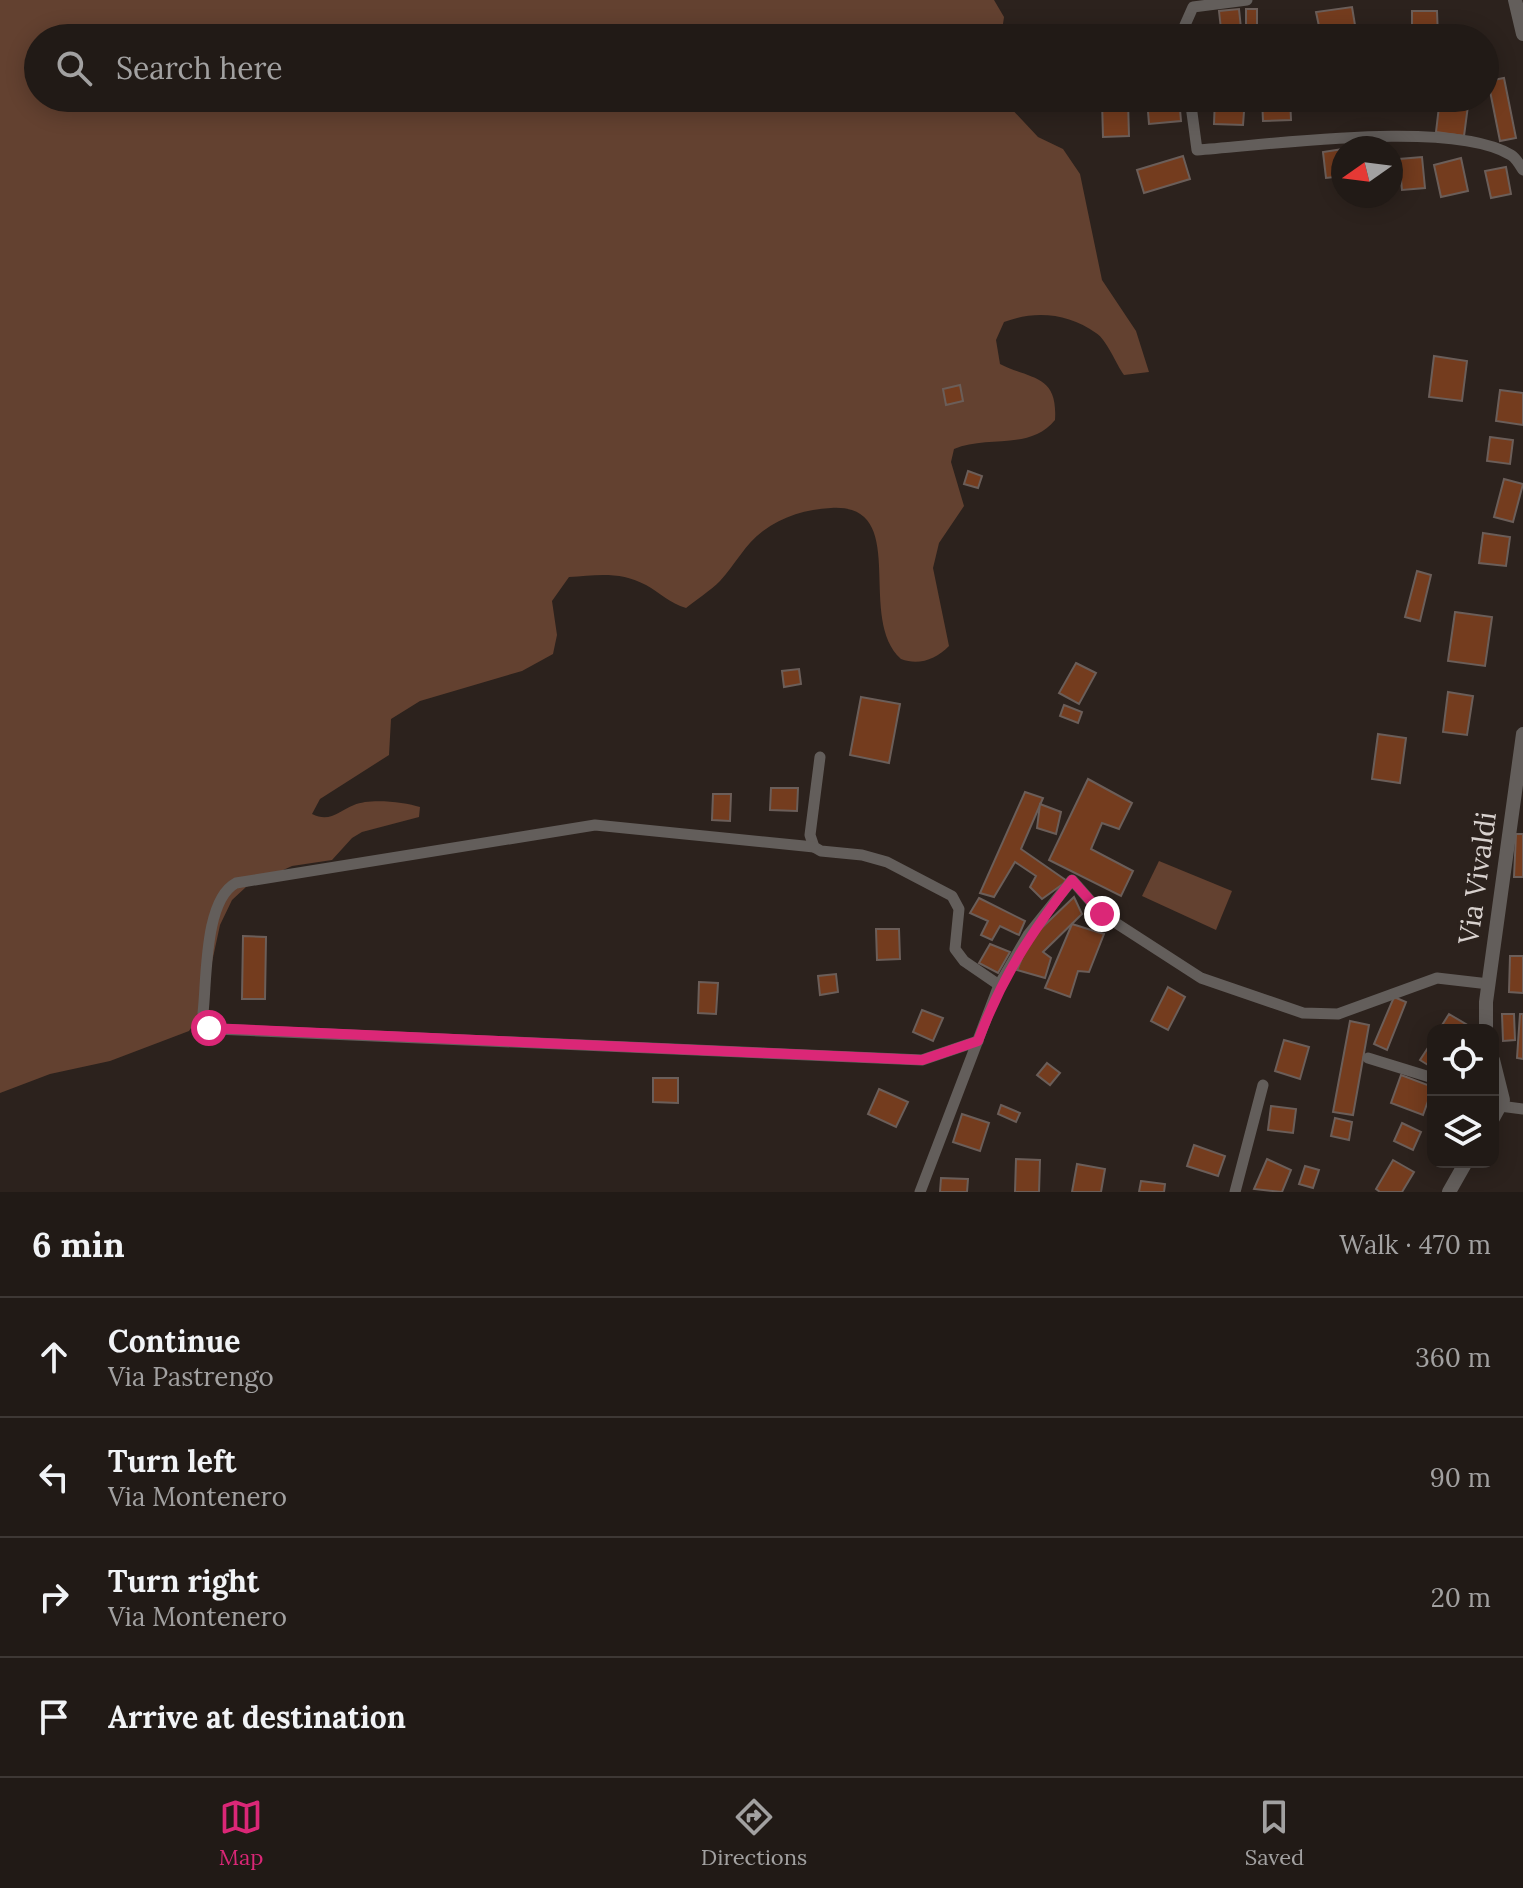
<!DOCTYPE html>
<html lang="en">
<head>
<meta charset="utf-8">
<style>
  :root { --surface:#211a16; --page:#29231f; --text:#f1f3f6; --muted:#a2a1a1; --line:#3e3835; --accent:#db2777 }
  body { margin:0; font-family:Lora,serif; background:var(--page); color:var(--text) }
  .controls { position:absolute; right:24px; bottom:24px; display:grid; overflow:hidden; border-radius:16px; box-shadow:0 4px 20px #0003 }
  .controls button { width:72px; height:72px; display:grid; place-items:center; padding:0; border:0; border-bottom:2px solid var(--line); background:var(--surface); color:var(--text); font:40px sans-serif }
  .compass { position:absolute; left:1331px; top:136px; width:72px; height:72px; border-radius:50%; background:var(--surface); box-shadow:0 4px 20px #0003; rotate:256deg }
  .stop { position:absolute; width:24px; height:24px; margin:-18px; border:6px solid #db2777; border-radius:50%; background:#fff }
  .stop.end { background:#db2777; border-color:#fff; box-shadow:0 2px 8px #0008 }
  .list { margin:0; padding:0; list-style:none }
  h2 { display:flex; justify-content:space-between; align-items:center; height:104px; margin:0; padding:0 32px; font-size:34px }
  h2 small { font-size:26px; font-weight:400; color:var(--muted) }
  .list li { display:grid; grid-template-columns:52px 1fr auto; gap:24px; align-items:center; box-sizing:border-box; height:120px; padding:0 32px; border-top:2px solid var(--line) }
  .list b { display:block; font-size:30px; white-space:nowrap }
  .list p { margin:0; font-size:26px; white-space:nowrap; color:var(--muted) }
  .list em { font-size:26px; font-style:normal; color:var(--muted) }
  .icon { flex:none; width:44px; height:44px; fill:none; stroke:currentColor; stroke-width:2; stroke-linecap:round; stroke-linejoin:round }
  .map { position:relative; flex:none; width:1523px; height:1192px; overflow:hidden }
  .search { position:absolute; background:var(--surface); box-shadow:0 4px 20px #0003; left:24px; right:24px; top:24px; height:88px; display:flex; align-items:center; gap:20px; box-sizing:border-box; padding:0 28px; border-radius:44px; color:var(--muted); font-size:30px }
  .sheet { height:584px; background:var(--surface) }
  nav { display:flex; justify-content:space-around; align-items:center; box-sizing:border-box; height:112px; border-top:2px solid var(--line); background:var(--surface); font-size:22px; color:var(--muted) }
  nav a { display:grid; justify-items:center; gap:4px }
  nav .on { color:var(--accent) }
  .map>svg:first-child { display:block }
  .green { fill:#634130 }
  .building { fill:#743c1e; stroke:#6b5e59; stroke-width:2 }
  .lines { fill:none; stroke-linecap:round; stroke-linejoin:round }
  .minor { stroke:#635e5b; stroke-width:11 }
  .tertiary { stroke:#635e5b; stroke-width:14 }
  .route { stroke:#db2777; stroke-width:10 }
  .labels { text-anchor:middle; dominant-baseline:central; stroke-width:6; stroke-linejoin:round; paint-order:stroke }
  .street-label { font-size:28px; fill:#d8d1ce; stroke:#2c221d }
</style>
</head>
<body>
<div class="map">
<svg width="1523" height="1192" viewBox="0 0 1523 1192">
  <rect width="100%" height="100%" fill="#2c221d"/>
  <g class="green">
    <path d="M0 0H994L1004 17 1001 38H38V98H1006L1007 104 1038 137 1063 149 1080 174 1102 280 1136 331 1149 372 1124 375C1116 364 1107 340 1096 333 1068 313 1035 310 1004 322L996 340 1000 364C1031 380 1058 374 1055 420 1030 451 986 435 954 449L951 462 964 506 939 543 933 568 949 646C936 659 919 666 901 659 855 617 912 503 831 508 807 509 783 516 763 531 745 544 735 565 720 581 710 591 697 599 686 608 670 603 660 593 646 585 621 571 596 575 569 577L552 601 557 635 553 654 522 671 420 701 391 719 389 755 320 799 312 814C330 823 339 811 354 805 370 798 404 802 420 807L419 817 362 832 352 838 332 860 292 866 246 887 232 900 220 925 201 1013 189 1031 110 1061 50 1074 0 1093Z"/>
    <path d="M1159 861 1232 891 1216 930 1142 896Z"/>
  </g>
  <g class="building">
    <path d="M1352 7 1355 25 1320 31 1316 12Z"/>
    <path d="M1239 9 1242 38H1222L1219 11Z"/>
    <rect x="1246" y="9" width="11" height="29"/>
    <path d="M1412 11H1437L1438 38H1412Z"/>
    <path d="M1213 28 1214 38H1193L1192 30Z"/>
    <path d="M1296 30 1297 38H1272V31Z"/>
    <path d="M1504 78 1516 138 1500 141 1488 81Z"/>
    <path d="M1179 98 1181 121 1149 124 1147 99Z"/>
    <path d="M1215 98H1245L1243 125 1214 124Z"/>
    <path d="M1262 98H1290L1291 120 1263 121Z"/>
    <rect x="1313" y="98" width="51" height="13"/>
    <path d="M1389 98H1424V106L1389 107Z"/>
    <path d="M1440 98H1469L1464 136 1436 132Z"/>
    <path d="M1102 101H1128L1129 136 1103 137Z"/>
    <path d="M1343 149V176L1326 178 1323 152Z"/>
    <path d="M1183 156 1190 179 1144 193 1137 170Z"/>
    <path d="M1422 157 1425 188 1402 190 1399 159Z"/>
    <path d="M1461 158 1468 191 1441 197 1434 165Z"/>
    <path d="M1506 167 1511 194 1491 198 1485 171Z"/>
    <path d="M1434 356 1467 361 1462 401 1429 397Z"/>
    <path d="M960 385 963 401 946 405 943 389Z"/>
    <path d="M1500 390 1523 393V425L1496 421Z"/>
    <path d="M1490 437 1513 440 1510 464 1487 461Z"/>
    <path d="M968 471 982 476 978 488 964 484Z"/>
    <path d="M1504 479 1523 484 1513 522 1494 517Z"/>
    <path d="M1483 533 1510 537 1506 566 1479 563Z"/>
    <path d="M1417 571 1431 575 1420 621 1405 617Z"/>
    <path d="M1455 612 1492 617 1485 666 1448 661Z"/>
    <path d="M1076 663 1096 673 1079 704 1059 693Z"/>
    <path d="M799 669 801 684 784 687 782 671Z"/>
    <path d="M1448 692 1473 696 1467 735 1443 732Z"/>
    <path d="M861 697 900 704 889 763 850 755Z"/>
    <path d="M1064 705 1082 712 1078 723 1060 716Z"/>
    <path d="M1378 734 1406 738 1400 783 1372 779Z"/>
    <path d="M1088 779 1132 803 1119 829 1102 823 1091 849 1133 871 1121 896 1049 860Z"/>
    <path d="M771 788H798L797 811 770 810Z"/>
    <path d="M1025 792 1043 798 1021 849 1067 881 1042 899 1030 887 1036 876 1015 862 994 897 980 893Z"/>
    <path d="M713 794H731L730 821 712 820Z"/>
    <path d="M1040 804 1061 812 1056 834 1037 828Z"/>
    <path d="M1516 834H1523V877H1514Z"/>
    <path d="M1074 897 1082 914 1043 952 1051 958 1045 978 1017 970 1030 939Z"/>
    <path d="M979 898 1025 921 1019 935 1000 926 992 940 981 935 988 921 970 913Z"/>
    <path d="M1072 924 1104 934 1089 972 1078 971 1070 997 1045 988Z"/>
    <path d="M876 929H899L900 959 877 960Z"/>
    <path d="M243 936 266 937 265 999H242Z"/>
    <path d="M990 944 1010 952 998 973 979 963Z"/>
    <path d="M1510 956H1523V993L1509 992Z"/>
    <path d="M836 974 838 992 820 995 818 976Z"/>
    <path d="M699 982 718 983 716 1014 698 1013Z"/>
    <path d="M1168 987 1185 997 1168 1030 1151 1021Z"/>
    <path d="M1394 997 1406 1002 1387 1050 1374 1044Z"/>
    <path d="M922 1010 943 1018 933 1041 913 1032Z"/>
    <path d="M1449 1014 1469 1026 1467 1030H1439Z"/>
    <path d="M1502 1014H1514L1515 1040 1503 1041Z"/>
    <path d="M1520 1014H1523V1059L1517 1058Z"/>
    <path d="M1350 1021 1369 1025 1353 1115 1333 1112Z"/>
    <path d="M1284 1040 1309 1047 1300 1079 1275 1071Z"/>
    <path d="M1433 1040V1068L1420 1060Z"/>
    <path d="M1047 1063 1060 1073 1050 1085 1037 1075Z"/>
    <path d="M1401 1075 1433 1087 1423 1115 1391 1103Z"/>
    <path d="M653 1078H678V1103L653 1102Z"/>
    <path d="M879 1089 908 1102 896 1127 868 1114Z"/>
    <path d="M1001 1105 1020 1113 1016 1122 998 1114Z"/>
    <path d="M1271 1106 1296 1109 1293 1133 1268 1130Z"/>
    <path d="M962 1114 989 1123 980 1151 953 1142Z"/>
    <path d="M1335 1118 1352 1122 1349 1140 1331 1136Z"/>
    <path d="M1402 1123 1421 1132 1413 1150 1394 1141Z"/>
    <path d="M1194 1145 1225 1156 1218 1176 1187 1166Z"/>
    <path d="M1016 1159 1040 1160 1039 1192H1015Z"/>
    <path d="M1267 1159 1291 1170 1282 1192 1254 1189Z"/>
    <path d="M1393 1160 1414 1172 1402 1192H1380L1376 1189Z"/>
    <path d="M1077 1164 1105 1169 1101 1192H1072Z"/>
    <path d="M1305 1166 1319 1170 1313 1188 1299 1184Z"/>
    <path d="M941 1178 968 1179 967 1192H940Z"/>
    <path d="M1141 1181 1165 1184 1164 1192H1139Z"/>
  </g>
  <g class="lines">
    <g class="minor">
      <path d="M1186 38 1185 25 1193 7 1247 0"/>
      <path d="M1190 98 1197 150C1270 145 1452 119 1511 155 1516 158 1520 165 1523 170"/>
      <path d="M820 757 810 835 814 847 821 851 862 855 887 862 952 896 959 909 955 949 964 961 999 985"/>
      <path d="M814 847 595 825 236 883C204 900 207 979 203 1013L205 1024 215 1029 922 1060 978 1041"/>
      <path d="M1368 1058 1433 1078"/>
      <path d="M1500 1106 1523 1109"/>
      <path d="M920 1192 999 985 1028 935 1072 880 1102 914 1201 978 1303 1013 1338 1014 1437 978 1489 984"/>
      <path d="M1235 1192 1263 1085"/>
    </g>
    <g class="tertiary">
      <path d="M1515 0 1523 34"/>
      <path d="M1486 1030V1002L1523 734"/>
      <path d="M1493 1060 1503 1100 1493 1118"/>
      <path d="M1449 1192 1466 1162"/>
    </g>
  </g>
  <g class="lines">
    <path class="route" d="M209 1028 922 1060 978 1041C1002 977 1030 934 1072 880L1102 914"/>
  </g>
  <g class="labels">
    <g class="street-label">
      <text transform="translate(1477 878) rotate(-82)">Via Vivaldi</text>
    </g>
  </g>
</svg>
<div class="controls">
<button><svg class="icon" aria-label="locate" viewBox="0 0 24 24"><circle cx="12" cy="12" r="6"/><path d="M12 2v4M12 18v4M2 12h4M18 12h4"/></svg></button>
<button><svg class="icon" aria-label="layers" viewBox="0 0 24 24"><path d="M12 4l9 5-9 5-9-5zM3 14l9 5 9-5"/></svg></button>
</div>
<svg class="compass" viewBox="-18 -18 36 36"><path d="M0-13l5 13h-10z" fill="#e53935"/><path d="M0 13l5-13h-10z" fill="#a2a1a1"/></svg>
<div class="stop" style="left:209px;top:1028px"></div>
<div class="stop end" style="left:1102px;top:914px"></div>
<div class="search"><svg class="icon" aria-label="search" viewBox="0 0 24 24"><circle cx="10" cy="10" r="6"/><path d="M15 15l6 6"/></svg>Search here</div>
</div>
<section class="sheet">
<h2>6 min<small>Walk · 470 m</small></h2>
<ul class="list">
<li><svg class="icon" aria-label="ahead" viewBox="0 0 24 24"><path d="M12 20V5M6 11l6-6 6 6"/></svg><div><b>Continue</b><p>Via Pastrengo</p></div><em>360 m</em></li>
<li><svg class="icon" aria-label="left" viewBox="0 0 24 24"><path d="M17 20v-9H6M10 6l-5 5 5 5"/></svg><div><b>Turn left</b><p>Via Montenero</p></div><em>90 m</em></li>
<li><svg class="icon" aria-label="right" viewBox="0 0 24 24"><path d="M7 20v-9h11M14 6l5 5-5 5"/></svg><div><b>Turn right</b><p>Via Montenero</p></div><em>20 m</em></li>
<li><svg class="icon" aria-label="arrive" viewBox="0 0 24 24"><path d="M6 21V4h12l-3 4 3 4H6"/></svg><div><b>Arrive at destination</b></div></li>
</ul>
</section>
<nav>
<a class="on"><svg class="icon" aria-label="map" viewBox="0 0 24 24"><path d="M3 6l6-2 6 2 6-2v14l-6 2-6-2-6 2zM9 4v14M15 6v14"/></svg>Map</a>
<a><svg class="icon" aria-label="directions" viewBox="0 0 24 24"><path d="M12 3l9 9-9 9-9-9zM9 14v-3h6M13 9l2 2-2 2"/></svg>Directions</a>
<a><svg class="icon" aria-label="saved" viewBox="0 0 24 24"><path d="M7 4h10v16l-5-4-5 4z"/></svg>Saved</a>
</nav>
</body>
</html>
